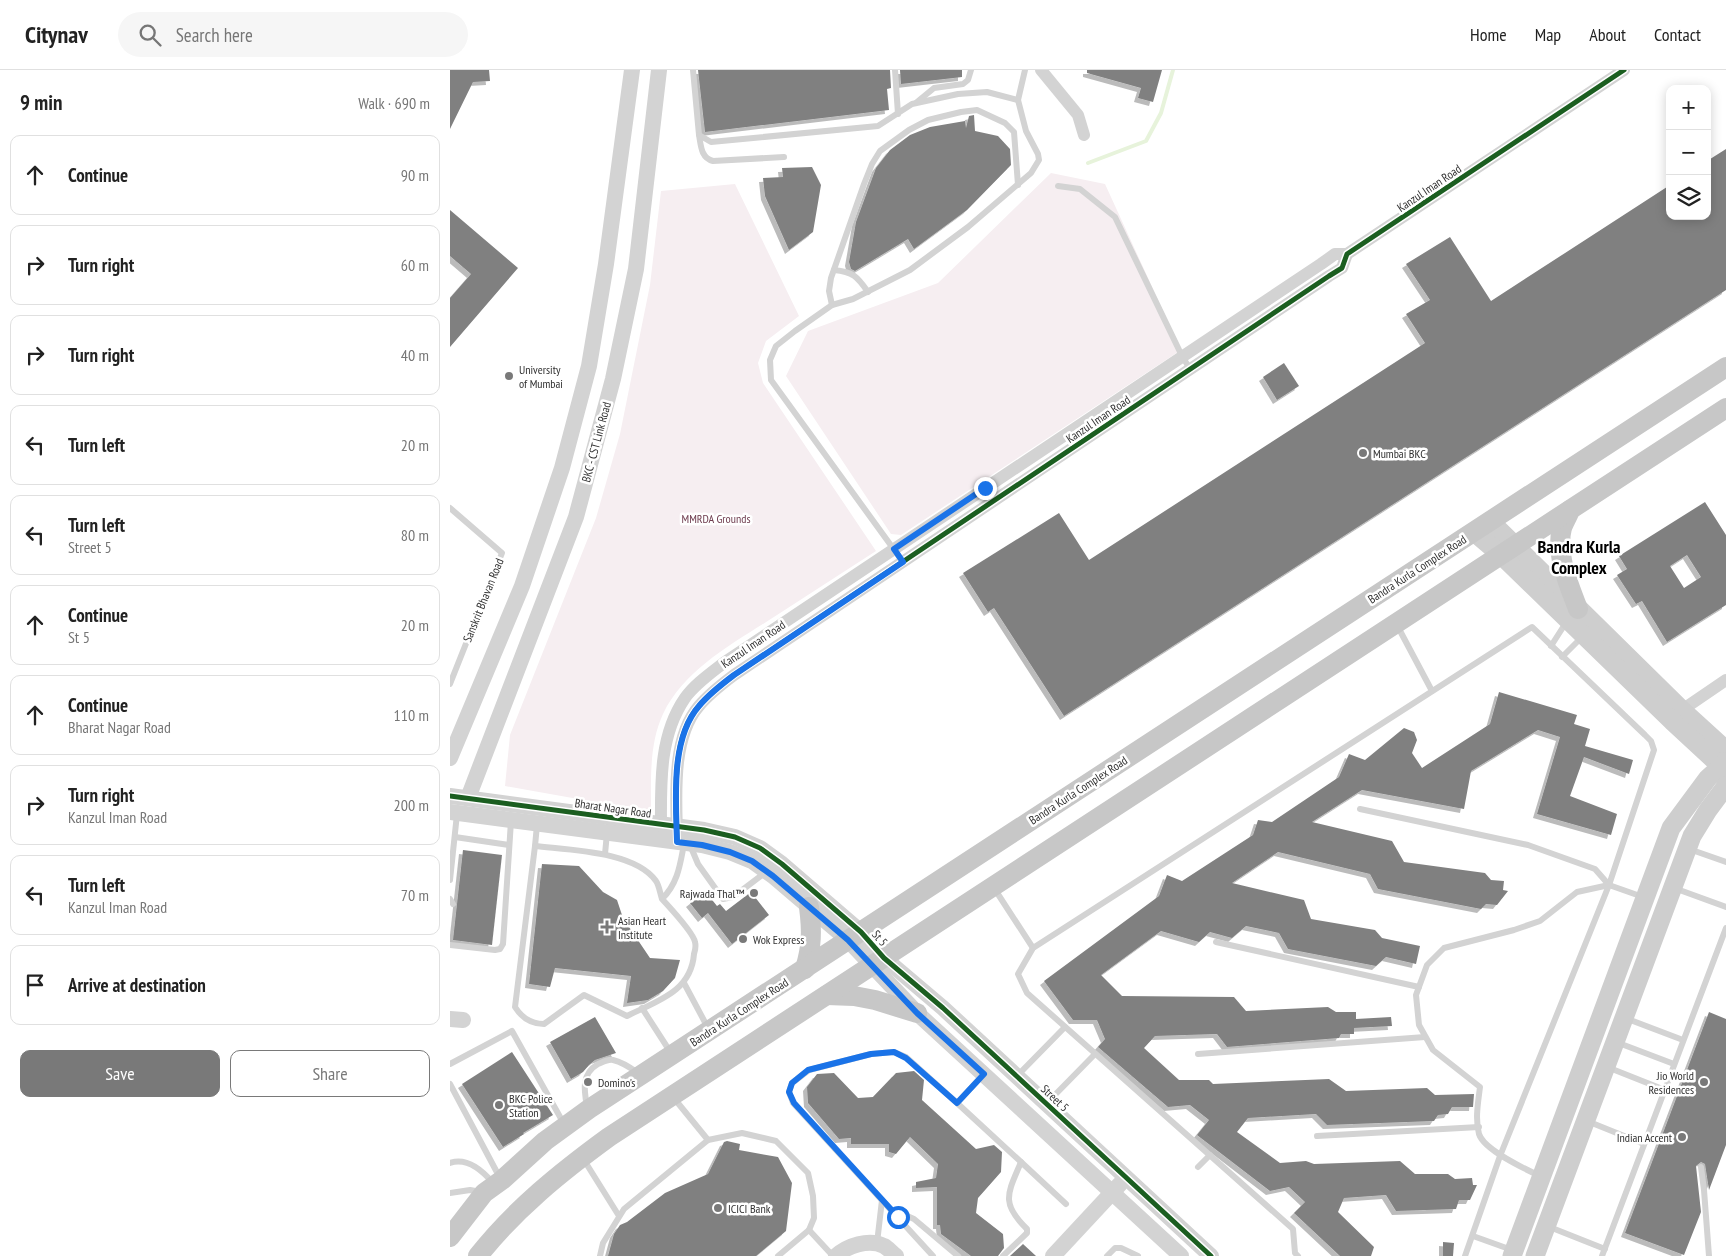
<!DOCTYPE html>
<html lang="en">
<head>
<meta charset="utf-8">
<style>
  :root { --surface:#fff; --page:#f6f6f6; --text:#222; --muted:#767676; --line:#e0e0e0; --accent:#797979 }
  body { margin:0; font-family:"PT Sans Narrow",sans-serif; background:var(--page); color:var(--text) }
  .controls { position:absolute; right:15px; top:15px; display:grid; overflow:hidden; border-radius:10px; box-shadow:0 2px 12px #0003 }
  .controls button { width:45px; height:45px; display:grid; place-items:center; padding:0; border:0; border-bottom:1px solid var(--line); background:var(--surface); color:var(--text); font:25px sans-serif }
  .stop { position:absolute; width:15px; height:15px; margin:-11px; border:4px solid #1a73e8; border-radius:50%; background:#fff }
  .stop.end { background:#1a73e8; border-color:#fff; box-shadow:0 1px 5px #0008 }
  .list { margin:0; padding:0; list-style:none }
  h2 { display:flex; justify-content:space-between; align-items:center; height:65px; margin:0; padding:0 20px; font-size:21px }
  h2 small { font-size:16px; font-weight:400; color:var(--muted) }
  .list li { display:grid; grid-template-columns:32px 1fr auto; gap:15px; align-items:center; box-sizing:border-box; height:80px; margin:0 10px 10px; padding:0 10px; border:1px solid var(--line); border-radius:10px }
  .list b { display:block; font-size:19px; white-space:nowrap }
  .list p { margin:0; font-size:16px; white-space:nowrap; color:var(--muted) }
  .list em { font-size:16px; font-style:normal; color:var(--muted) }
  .actions { display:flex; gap:10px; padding:15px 20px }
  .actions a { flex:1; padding:11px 0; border:1px solid var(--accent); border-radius:10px; text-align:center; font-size:18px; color:var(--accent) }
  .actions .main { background:var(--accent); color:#fff }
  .icon { flex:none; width:28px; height:28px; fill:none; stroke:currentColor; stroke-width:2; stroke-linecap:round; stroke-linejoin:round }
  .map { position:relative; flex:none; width:1276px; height:1186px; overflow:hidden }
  header { display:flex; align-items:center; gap:30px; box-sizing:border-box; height:70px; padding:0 25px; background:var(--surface); border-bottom:1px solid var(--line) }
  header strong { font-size:24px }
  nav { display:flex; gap:28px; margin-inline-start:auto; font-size:18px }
  .search { width:350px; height:45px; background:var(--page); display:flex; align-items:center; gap:12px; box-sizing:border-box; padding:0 18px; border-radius:28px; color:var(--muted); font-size:19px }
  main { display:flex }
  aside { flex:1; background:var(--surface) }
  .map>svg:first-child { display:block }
  .green { fill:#f6eef1 }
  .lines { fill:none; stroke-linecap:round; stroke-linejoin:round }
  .stream { stroke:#e7f3db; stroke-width:4 }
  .building { fill:#808080; fill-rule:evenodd; filter:url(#shadow) }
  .service { stroke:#d3d3d3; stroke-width:6 }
  .minor { stroke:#d3d3d3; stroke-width:12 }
  .tertiary { stroke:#d3d3d3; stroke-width:16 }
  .secondary { stroke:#cecece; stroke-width:19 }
  .primary { stroke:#c7c7c7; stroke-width:20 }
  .cycleway-casing { stroke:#fff; stroke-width:8 }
  .cycleway { stroke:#1b5e20; stroke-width:5 }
  .route { stroke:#1a73e8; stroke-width:6 }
  .poi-dot { fill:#797979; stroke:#fff; stroke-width:2 }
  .labels { text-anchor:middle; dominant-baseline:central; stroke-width:5; stroke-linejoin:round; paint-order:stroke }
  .street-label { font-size:12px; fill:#313131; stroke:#fff }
  .poi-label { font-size:12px; fill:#313131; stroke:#fff; text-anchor:start }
  .park-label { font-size:12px; fill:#6f3d4f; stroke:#fff }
  .district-label { font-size:18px; font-weight:bold; fill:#000; stroke:#fff }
</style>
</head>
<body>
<header>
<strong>Citynav</strong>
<div class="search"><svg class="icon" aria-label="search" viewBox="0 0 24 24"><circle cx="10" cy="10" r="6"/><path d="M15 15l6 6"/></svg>Search here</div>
<nav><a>Home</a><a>Map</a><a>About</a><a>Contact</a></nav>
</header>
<main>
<aside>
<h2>9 min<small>Walk · 690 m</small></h2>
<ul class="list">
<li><svg class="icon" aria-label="ahead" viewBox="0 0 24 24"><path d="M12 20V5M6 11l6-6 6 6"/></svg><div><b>Continue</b></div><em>90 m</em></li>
<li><svg class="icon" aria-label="right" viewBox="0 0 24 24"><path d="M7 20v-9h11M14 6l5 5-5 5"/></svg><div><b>Turn right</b></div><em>60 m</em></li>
<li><svg class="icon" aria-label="right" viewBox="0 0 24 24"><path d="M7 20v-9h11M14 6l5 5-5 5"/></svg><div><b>Turn right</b></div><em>40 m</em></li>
<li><svg class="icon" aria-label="left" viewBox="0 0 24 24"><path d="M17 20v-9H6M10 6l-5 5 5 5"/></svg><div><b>Turn left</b></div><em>20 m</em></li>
<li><svg class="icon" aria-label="left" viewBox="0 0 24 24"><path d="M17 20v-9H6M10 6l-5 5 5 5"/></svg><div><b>Turn left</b><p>Street 5</p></div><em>80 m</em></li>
<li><svg class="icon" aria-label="ahead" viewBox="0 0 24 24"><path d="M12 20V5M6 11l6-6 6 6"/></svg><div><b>Continue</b><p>St 5</p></div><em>20 m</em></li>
<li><svg class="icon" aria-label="ahead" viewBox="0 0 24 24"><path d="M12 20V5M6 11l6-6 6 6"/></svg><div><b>Continue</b><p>Bharat Nagar Road</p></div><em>110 m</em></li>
<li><svg class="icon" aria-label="right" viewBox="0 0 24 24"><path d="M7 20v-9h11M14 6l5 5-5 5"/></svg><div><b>Turn right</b><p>Kanzul Iman Road</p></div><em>200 m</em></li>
<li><svg class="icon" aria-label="left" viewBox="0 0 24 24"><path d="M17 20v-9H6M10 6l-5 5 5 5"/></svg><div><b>Turn left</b><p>Kanzul Iman Road</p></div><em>70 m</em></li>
<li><svg class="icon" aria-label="arrive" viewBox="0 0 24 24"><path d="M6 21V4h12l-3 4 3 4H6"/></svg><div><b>Arrive at destination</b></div></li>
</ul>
<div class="actions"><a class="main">Save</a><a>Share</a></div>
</aside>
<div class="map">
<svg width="1276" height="1186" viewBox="0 0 1276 1186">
  <defs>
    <filter id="shadow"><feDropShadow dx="-4" dy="4" stdDeviation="0" flood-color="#0004"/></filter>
  </defs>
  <rect width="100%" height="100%" fill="#fff"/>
  <g class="green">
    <path d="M601 103 655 114 731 280 451 465 441 464 336 306 358 261 488 213Z"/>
    <path d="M285 114 349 246 316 271 308 293 313 313 426 481C393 502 360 524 327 545 286 572 235 598 213 644 199 674 201 710 201 742L55 716 60 665 146 448 170 364 200 215 211 121Z"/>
  </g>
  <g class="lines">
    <path class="stream" d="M638 93 696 71 711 43 723 0"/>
  </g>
  <g class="building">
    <path d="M0 0H39L40 11 23 12 0 59Z"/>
    <path d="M248 0H440L441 18 437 19 439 40 255 62Z"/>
    <path d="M450 0H512V7L451 14Z"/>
    <path d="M637 0H712L703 32 688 28 691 18 637 3Z"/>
    <path d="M524 45 525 61 548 66 560 79 561 95 517 140 464 179 458 169 405 201 401 199 399 192 406 152 426 98 440 80 460 65 480 57 515 51 516 58 519 46Z"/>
    <path d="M1276 79V220L614 646 544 538 538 542 513 503 609 443 639 490 975 273 956 244 980 230 956 194 1000 167 1041 231 1220 115V146H1257V91Z"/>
    <path d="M362 97 371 115 363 162 339 180 315 126 313 108 333 107 332 98Z"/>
    <path d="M0 140 68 198 0 277V228L21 204 0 186Z"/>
    <path d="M834 293 849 316 827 330 813 307Z"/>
    <path d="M1255 432 1276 465V535L1217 572 1192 531 1186 534 1167 505 1177 499 1169 486ZM1237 485 1251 507 1234 518 1220 496Z"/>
    <path d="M1049 622 1127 645 1124 654 1140 659 1135 676 1183 690 1179 704 1134 687 1120 726 1167 744 1161 765 1087 744 1110 667 1088 660 1021 701 1014 739 912 720 862 752 942 771 954 792 1035 803 1041 810 1054 811 1053 820 1058 821 1047 835 1036 834 1031 839 928 819 920 804 828 782 782 813 854 830 861 849 925 860 932 868 970 876 966 894 936 887 926 896 838 879 829 863 796 856 782 868 760 862 749 872 711 861 651 905 672 926 784 927 796 941 878 937 886 942H906V949L941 947 942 956 904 958V964H891L889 968 777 977 767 964 705 966 694 978 729 1010H759L763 1014 879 1009 896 1021 977 1018 985 1025 1024 1024 1023 1037H1002L998 1044 988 1045 984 1051 877 1055 866 1044 798 1048 787 1062 830 1093 856 1091 864 1094 950 1091 965 1104H998L1005 1109 1022 1108 1023 1115H1027L1020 1130H1009L1006 1139 946 1141 936 1125 894 1128 888 1142 924 1177 921 1186H890L844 1143 855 1132 839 1117 820 1121 747 1065 759 1050 740 1035 718 1037 648 977 655 969 647 950H623L594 911 709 826 717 805 732 811 803 765 808 750 822 752 889 707 899 684 915 690 954 658 964 662 967 670 962 683 972 698 1040 654Z"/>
    <path d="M13 780 52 785 42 875 3 870Z"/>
    <path d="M92 794 129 796 153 822 167 830 173 848 200 888 230 890 225 908 213 921 198 930 177 933 181 906 105 898 100 917 79 914Z"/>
    <path d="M255 821 267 836 270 834 276 841 301 822 319 845 282 874 258 843 252 848 240 833Z"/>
    <path d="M1259 942 1276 949V1075L1259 1120 1255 1094 1251 1092 1246 1096 1251 1142 1234 1185 1175 1163Z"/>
    <path d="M145 947 166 983 145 990 139 995 133 1002 121 1009 100 972Z"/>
    <path d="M62 982 103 1045 73 1063 74 1064 53 1077 12 1014Z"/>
    <path d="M464 1001 474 1010 472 1030 526 1079 544 1075 552 1082 551 1102 528 1128 526 1143 553 1164 554 1178 548 1186H521L491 1164 490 1155H487V1117L466 1118V1112L486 1108 488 1094 460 1067 446 1084 439 1082V1074H401V1068L389 1069 358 1033 357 1017 367 1004 384 1003 408 1028 423 1027 446 1003Z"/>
    <path d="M277 1071 290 1074 289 1080 328 1087 342 1113 336 1161 306 1186H158L164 1164 170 1155 177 1152 215 1123 258 1104 274 1072Z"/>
    <path d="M993 1172 1004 1173 1003 1186H993Z"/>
    <path d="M573 1174 586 1186H560Z"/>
  </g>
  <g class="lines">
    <g class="service">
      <path d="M243 0 249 65 261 72 428 56 462 34 508 24 537 22 568 30"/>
      <path d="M445 0 448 44"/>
      <path d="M467 32 484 18 513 14 518 10 521 0"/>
      <path d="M249 65C251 76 251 88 263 91L334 87"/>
      <path d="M608 116 630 119 665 147 732 286 740 299"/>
      <path d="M384 200C403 202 407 206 418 222"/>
      <path d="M382 235 379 221 381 208 414 114 422 94 430 81 459 60 478 50 511 42 527 40 555 53 564 62 568 115"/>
      <path d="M0 438 52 483 0 614"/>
      <path d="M453 492 321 310 320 290 326 276 345 261 382 235 403 229 460 200 518 157 581 103 589 90 588 84 576 61 568 30 575 0"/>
      <path d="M948 557 982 621"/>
      <path d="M1101 576 1117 551"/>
      <path d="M1112 587 1133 566"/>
      <path d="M910 739 1078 775 1145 799 1159 815"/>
      <path d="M5 767 59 775"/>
      <path d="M240 775 248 794 273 829 283 827 316 802"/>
      <path d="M85 776 87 755"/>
      <path d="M1239 779 1276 792"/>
      <path d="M155 784 157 763"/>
      <path d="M0 810 7 744"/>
      <path d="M544 818 583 878"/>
      <path d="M1224 818 1276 837"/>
      <path d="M0 829 3 834"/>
      <path d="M212 829C210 823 209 815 206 811 185 781 118 780 85 776L65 937C72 948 81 954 94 954L134 925 177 946C207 931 241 922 244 884 245 881 246 876 245 872 243 862 220 838 212 829 228 813 230 795 234 774"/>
      <path d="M766 872 969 917"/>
      <path d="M0 875 45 880 50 879 53 874 61 751"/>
      <path d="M234 913 258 958"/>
      <path d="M192 938 221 983"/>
      <path d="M1175 948 1233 970"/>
      <path d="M1166 972 1224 994"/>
      <path d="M748 984 975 967"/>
      <path d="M0 994 62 961 114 1054"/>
      <path d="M1157 997 1215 1020"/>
      <path d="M533 1005 507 1033 571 1092C558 1123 550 1133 577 1159V1163L553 1186"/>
      <path d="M567 1006 615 957"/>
      <path d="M0 1014 50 1108"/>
      <path d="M223 1027 258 1070"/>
      <path d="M597 1033 645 984"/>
      <path d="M137 1037C134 1020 131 1004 148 994 153 992 158 989 163 990 172 992 181 998 188 1003"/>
      <path d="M1137 1051 1194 1074"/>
      <path d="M867 1066 1029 1057"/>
      <path d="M134 1090 169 1146"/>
      <path d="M571 1092 616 1134"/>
      <path d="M0 1093C17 1087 32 1100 43 1113"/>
      <path d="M748 1097 760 1085"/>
      <path d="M1251 1097 1254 1120 1259 1186"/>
      <path d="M1090 1106C1075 1099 1034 1080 1029 1064 1025 1049 1028 1033 1030 1017L983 980 969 955 966 925 977 895 994 878 1064 860 1090 851 1127 822 1159 815 1193 827"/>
      <path d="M0 1123 20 1120 31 1122"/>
      <path d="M447 1147 455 1145 464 1149 508 1186"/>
      <path d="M1097 1156 1155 1179"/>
      <path d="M359 1160 383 1186"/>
      <path d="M1023 1166 1062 1180"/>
      <path d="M427 1173 432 1130"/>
      <path d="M150 1186 153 1173 174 1139 258 1070 292 1063 326 1071 358 1103 363 1126 364 1148 359 1160 328 1186"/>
      <path d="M483 1186 343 1033 339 1022 342 1013 359 1000 421 984 444 982 456 987 507 1033"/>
      <path d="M657 1186 665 1178H671L688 1186"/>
      <path d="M848 1186 845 1183 843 1159 577 923 568 904 583 878 1082 557 1195 665 1201 671 1204 680 1159 815 1050 1086 1015 1186"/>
      <path d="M1152 1186 1276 858"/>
    </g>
    <g class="minor">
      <path d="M591 0 628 45 634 65"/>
      <path d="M1227 645 1232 640 1276 610"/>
      <path d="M211 762C211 717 208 667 235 628 245 614 261 603 275 592L871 194 885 184H897"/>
      <path d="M227 764C226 725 222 667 249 636 259 624 272 614 284 605L879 206 892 198 897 184 1174 0"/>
    </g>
    <g class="tertiary">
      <path d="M0 688 72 516 112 398 139 296 156 194 182 0"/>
      <path d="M0 726 254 760 285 767 310 778 332 794 411 862 434 888 493 938 761 1186"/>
      <path d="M18 728 126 447 163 309 186 199 209 0"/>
      <path d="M0 742 252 775 280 782 302 791 323 806 398 870 467 943 731 1186"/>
      <path d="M0 949 13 950"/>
      <path d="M386 1186C397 1176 419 1168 434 1176 438 1178 442 1183 446 1186"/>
      <path d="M603 1186 670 1114"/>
    </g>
    <g class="secondary">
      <path d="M1040 451 1232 640 1276 680"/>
      <path d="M1024 462 1051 485 1222 651 1276 701"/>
      <path d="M1062 1186 1221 758 1258 708 1276 692"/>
      <path d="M1085 1186 1242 766 1258 740 1276 716"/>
    </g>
    <g class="primary">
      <path d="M1120 440C1118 446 1114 452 1112 458 1105 484 1119 515 1128 539"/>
      <path d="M355 899C362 876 362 861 359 837"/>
      <path d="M377 925 404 926 425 930 467 943"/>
      <path d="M0 1167 34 1123 52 1110 95 1071 139 1039 1276 297"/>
      <path d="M28 1186C65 1139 111 1102 159 1067L1276 338"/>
    </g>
    <defs>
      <g id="cycleway">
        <path d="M0 726 254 760 285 767 310 778 332 794 411 862 434 888 493 938 761 1186"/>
        <path d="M227 772C226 731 220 668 249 636 259 624 272 614 284 605L879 206 892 198 897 184 1174 0"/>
      </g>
    </defs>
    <use href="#cycleway" class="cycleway-casing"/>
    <use href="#cycleway" class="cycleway"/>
  </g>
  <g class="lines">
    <path class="route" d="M448 1147 344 1033 339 1022 342 1013 358 1000 421 984 444 982 456 988 507 1033 534 1004 467 943 398 870 323 806 302 791 280 782 252 775 227 772C226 731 220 669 249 636 259 624 272 614 284 605L453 492 444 479 535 418"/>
  </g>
  <g class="poi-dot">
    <circle cx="59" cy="306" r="5"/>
    <circle cx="913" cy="383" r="5"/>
    <circle cx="304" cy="823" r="5"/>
    <path d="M154.5 849.5h5v5h5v5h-5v5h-5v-5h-5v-5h5z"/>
    <circle cx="293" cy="869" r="5"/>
    <circle cx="138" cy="1012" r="5"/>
    <circle cx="1254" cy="1012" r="5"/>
    <circle cx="49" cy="1035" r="5"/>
    <circle cx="1232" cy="1067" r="5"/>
    <circle cx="268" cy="1138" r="5"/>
  </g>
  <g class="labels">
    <g class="street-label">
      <text transform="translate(979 118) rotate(-34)">Kanzul Iman Road</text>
      <text transform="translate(648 349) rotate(-34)">Kanzul Iman Road</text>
      <text transform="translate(146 372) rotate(-75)">BKC - CST Link Road</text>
      <text transform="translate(967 499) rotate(-33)">Bandra Kurla Complex Road</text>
      <text transform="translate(33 530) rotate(-68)">Sanskrit Bhavan Road</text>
      <text transform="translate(303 574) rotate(-34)">Kanzul Iman Road</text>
      <text transform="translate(628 720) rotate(-33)">Bandra Kurla Complex Road</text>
      <text transform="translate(163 738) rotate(8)">Bharat Nagar Road</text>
      <text transform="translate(430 868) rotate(49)">St 5</text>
      <text transform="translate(289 942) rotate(-33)">Bandra Kurla Complex Road</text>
      <text transform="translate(605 1028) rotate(43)">Street 5</text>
    </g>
    <g class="poi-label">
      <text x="69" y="299">University<tspan x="69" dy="14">of Mumbai</tspan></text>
      <text x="923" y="383">Mumbai BKC</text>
      <text x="294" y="823" text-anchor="end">Rajwada Thal™</text>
      <text x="168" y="850">Asian Heart<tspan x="168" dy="14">Institute</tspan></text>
      <text x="303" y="869">Wok Express</text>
      <text x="1244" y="1005" text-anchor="end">Jio World<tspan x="1244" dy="14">Residences</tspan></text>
      <text x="148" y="1012">Domino's</text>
      <text x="59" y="1028">BKC Police<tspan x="59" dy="14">Station</tspan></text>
      <text x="1222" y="1067" text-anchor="end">Indian Accent</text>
      <text x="278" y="1138">ICICI Bank</text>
    </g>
    <g class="park-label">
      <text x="266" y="448">MMRDA Grounds</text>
    </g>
    <g class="district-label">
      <text x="1129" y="476">Bandra Kurla<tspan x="1129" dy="21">Complex</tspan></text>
    </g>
  </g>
</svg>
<div class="controls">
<button>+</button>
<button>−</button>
<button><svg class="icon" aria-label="layers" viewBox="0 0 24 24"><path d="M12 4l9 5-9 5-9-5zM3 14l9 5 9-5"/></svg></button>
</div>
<div class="stop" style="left:448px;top:1147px"></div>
<div class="stop end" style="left:535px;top:418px"></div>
</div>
</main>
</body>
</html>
